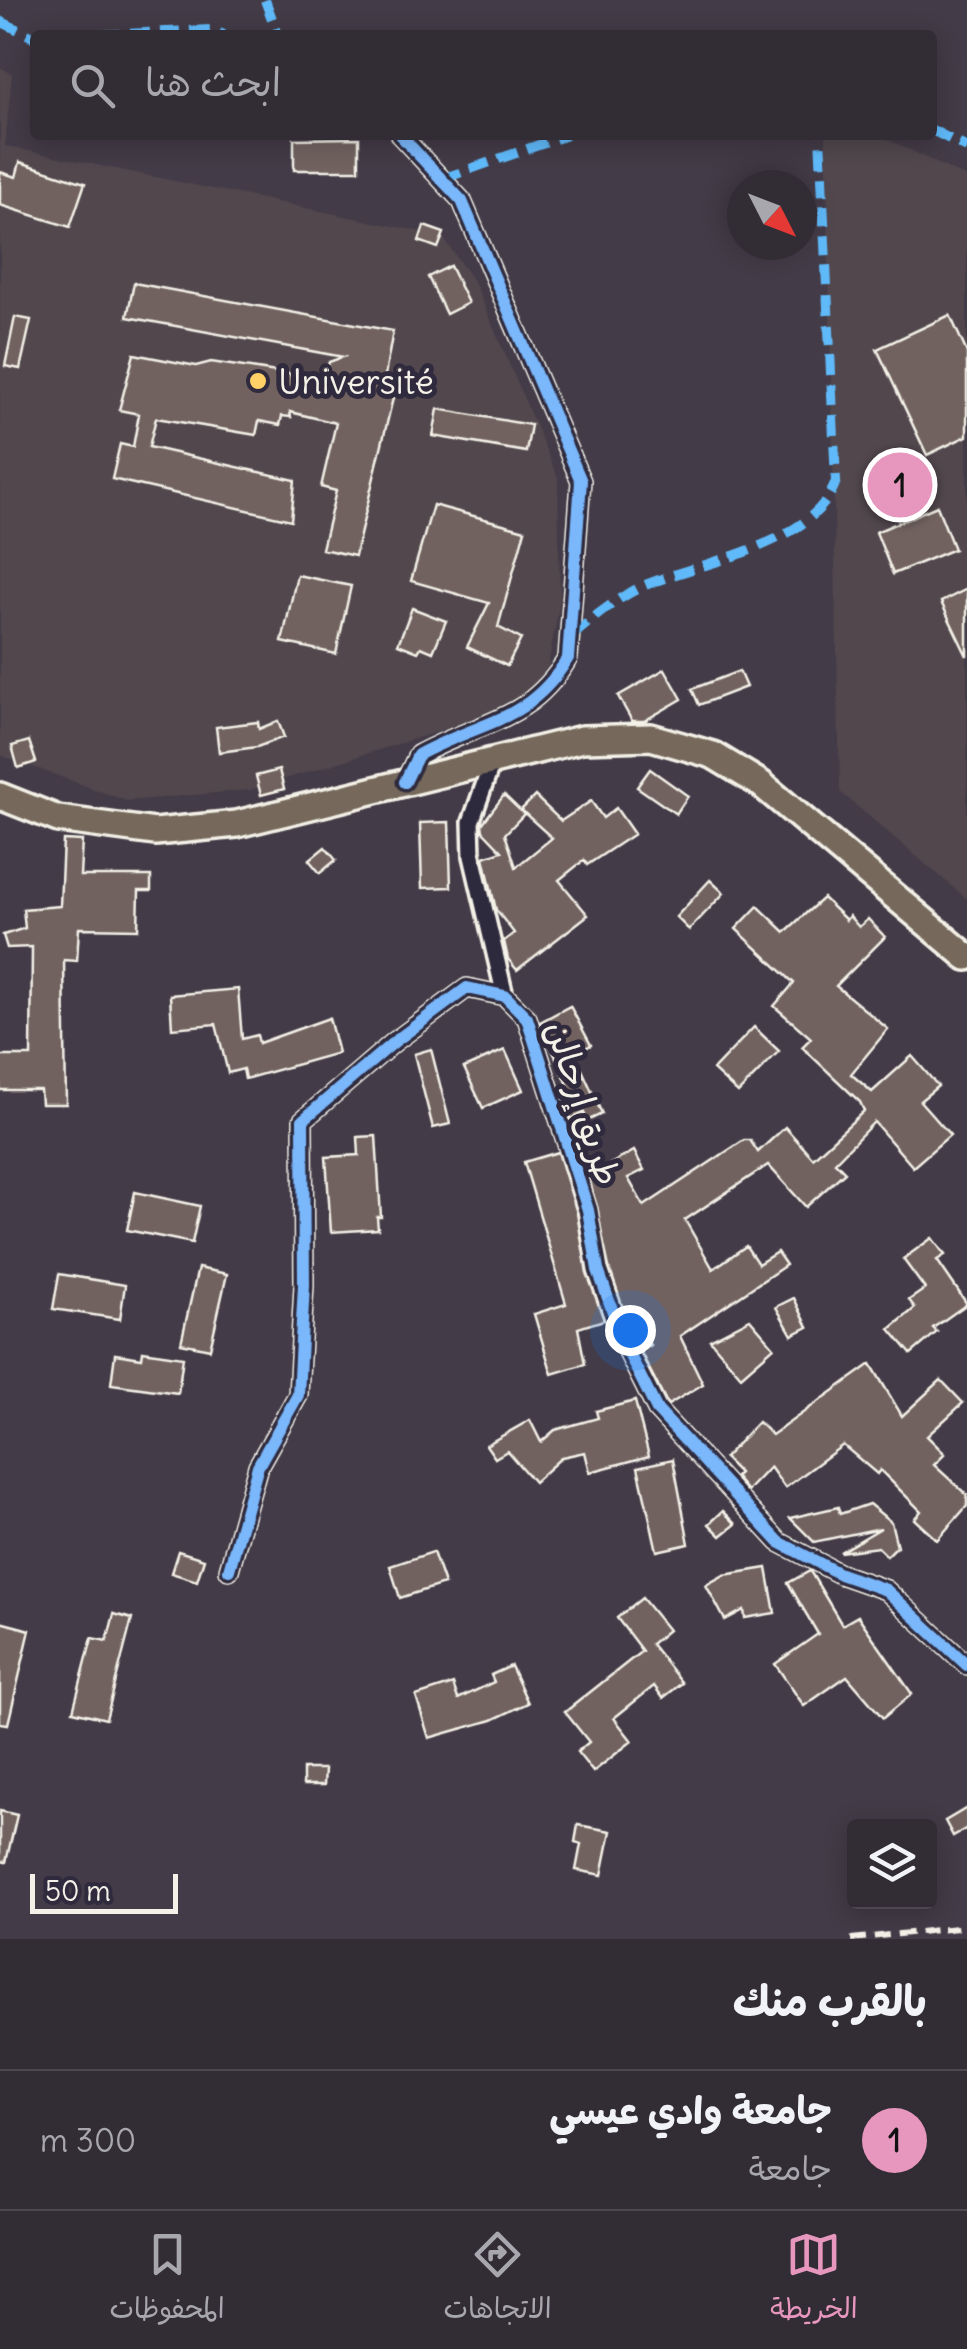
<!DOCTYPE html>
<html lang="ar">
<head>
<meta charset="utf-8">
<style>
  :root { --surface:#322c35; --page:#3a343d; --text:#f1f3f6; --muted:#a8a7ad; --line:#4d4850; --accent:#e797bd }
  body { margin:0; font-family:Delius,"Playpen Sans Arabic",sans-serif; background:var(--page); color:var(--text); direction:rtl }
  .controls { position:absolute; right:30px; bottom:30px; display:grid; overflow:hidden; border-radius:10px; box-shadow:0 5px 25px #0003 }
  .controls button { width:90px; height:90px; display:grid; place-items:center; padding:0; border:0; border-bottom:2px solid var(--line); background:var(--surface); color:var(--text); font:50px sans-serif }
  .compass { position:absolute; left:727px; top:170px; width:90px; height:90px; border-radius:50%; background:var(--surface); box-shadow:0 5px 25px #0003; rotate:132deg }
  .scale { position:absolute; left:30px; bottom:25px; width:148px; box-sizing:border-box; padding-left:10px; border:5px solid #f4f1e8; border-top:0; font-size:28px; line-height:35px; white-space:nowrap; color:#f4f1e8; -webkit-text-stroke:8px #2f2a3d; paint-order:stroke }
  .you { position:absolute; left:630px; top:1330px; width:35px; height:35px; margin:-25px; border:8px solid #fff; border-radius:50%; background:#1a73e8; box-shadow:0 0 0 15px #1a73e833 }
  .badge { display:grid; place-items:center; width:65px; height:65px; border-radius:50%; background:var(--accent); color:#111; font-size:32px; font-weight:700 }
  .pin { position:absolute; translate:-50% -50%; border:5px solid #fff; box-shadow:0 2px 10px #0006 }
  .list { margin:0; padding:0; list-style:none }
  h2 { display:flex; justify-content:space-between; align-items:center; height:130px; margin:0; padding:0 40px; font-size:42px }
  h2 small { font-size:32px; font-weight:400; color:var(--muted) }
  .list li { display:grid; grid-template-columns:65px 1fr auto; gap:30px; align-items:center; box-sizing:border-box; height:140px; padding:0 40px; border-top:2px solid var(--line) }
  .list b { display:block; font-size:38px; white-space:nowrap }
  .list p { margin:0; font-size:32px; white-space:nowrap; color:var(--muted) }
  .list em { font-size:32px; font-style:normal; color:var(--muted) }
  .icon { flex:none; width:55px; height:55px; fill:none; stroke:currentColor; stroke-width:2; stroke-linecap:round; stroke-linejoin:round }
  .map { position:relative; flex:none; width:967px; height:1939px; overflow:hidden; direction:ltr }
  .search { position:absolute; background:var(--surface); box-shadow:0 5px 25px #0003; left:30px; right:30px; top:30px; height:110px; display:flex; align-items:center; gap:25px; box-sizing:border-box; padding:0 35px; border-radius:10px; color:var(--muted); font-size:38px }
  .sheet { height:270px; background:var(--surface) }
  nav { display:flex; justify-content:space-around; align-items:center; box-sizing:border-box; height:140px; border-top:2px solid var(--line); background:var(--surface); font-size:28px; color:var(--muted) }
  nav a { display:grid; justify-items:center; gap:5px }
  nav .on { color:var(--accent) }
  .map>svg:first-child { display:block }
  .built { fill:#51474e }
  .building { fill:#71625f; stroke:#f4f1e8; stroke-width:2.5 }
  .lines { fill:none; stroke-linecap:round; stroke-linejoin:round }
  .street-casing { stroke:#f4f1e8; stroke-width:22 }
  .primary-casing { stroke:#f4f1e8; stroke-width:32 }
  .street { stroke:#2f2a3d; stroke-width:15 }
  .primary { stroke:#76695c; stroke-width:25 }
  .rail { stroke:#f4f1e8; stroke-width:6; stroke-dasharray:15 8; stroke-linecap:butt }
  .quiet { stroke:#60bafa; stroke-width:10; stroke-dasharray:20 10; stroke-linecap:butt }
  .cycleway-casing { stroke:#2f2a3d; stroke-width:19 }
  .cycleway { stroke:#7ab7fb; stroke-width:12 }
  .poi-dot { fill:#ffd166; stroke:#2f2a3d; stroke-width:4 }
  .labels { text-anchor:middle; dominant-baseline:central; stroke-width:10; stroke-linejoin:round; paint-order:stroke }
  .poi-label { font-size:35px; fill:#f4f1e8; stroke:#2f2a3d; text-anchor:start }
  .street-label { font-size:35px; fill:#f4f1e8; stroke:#2f2a3d }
</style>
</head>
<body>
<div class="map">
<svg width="967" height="1939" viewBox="0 0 967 1939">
  <rect width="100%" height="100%" fill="#433b47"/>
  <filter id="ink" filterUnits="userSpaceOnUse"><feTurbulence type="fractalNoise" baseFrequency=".01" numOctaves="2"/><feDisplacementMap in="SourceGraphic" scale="20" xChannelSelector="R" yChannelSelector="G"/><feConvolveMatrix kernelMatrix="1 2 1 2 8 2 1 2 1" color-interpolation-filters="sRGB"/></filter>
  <g filter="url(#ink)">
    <g class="built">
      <path d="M0 67 12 74 5 146 442 236 475 284 558 478 560 601 548 666 520 706 250 790 127 801 0 755Z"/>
      <path d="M826 135H879L967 178V899L840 792Z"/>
    </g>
    <g class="building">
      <path d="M359 138V170H294V139Z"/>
      <path d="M20 162 85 183 70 227 0 205V172L16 177Z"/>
      <path d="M424 226 444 233 438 248 419 241Z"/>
      <path d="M450 266 468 303 446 314 428 277Z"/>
      <path d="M134 283 393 331 382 392 394 394 355 556 322 549 336 491 321 487 336 423 290 412 291 417 282 416 280 425 259 421 256 435 156 418 149 447 295 480 291 520 112 479 120 444 133 447 139 414 119 410 134 354 196 366 211 362 290 374 292 382 322 388 329 362 343 357 127 317Z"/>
      <path d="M950 315 967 353V436L927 455 877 349Z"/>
      <path d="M15 317 31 320 20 369 5 366Z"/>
      <path d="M438 409 531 425 526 452 433 436Z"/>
      <path d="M433 505 525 530 498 627 521 639 507 666 467 647 489 603 411 581Z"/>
      <path d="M937 506 954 549 893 574 876 532Z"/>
      <path d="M297 575 351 586 336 654 282 642Z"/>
      <path d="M967 589V656L941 602Z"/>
      <path d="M412 608 446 621 433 652 421 647 418 652 398 644Z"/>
      <path d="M665 669 682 699 644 721H632L618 696Z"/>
      <path d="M739 671 746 687 699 705 692 689Z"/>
      <path d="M278 721 284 737 257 747 219 752 216 727 258 722 259 729Z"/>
      <path d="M29 741 36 762 18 768 12 746Z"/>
      <path d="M650 769 688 796 676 814 637 787Z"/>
      <path d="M279 770 284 789 261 795 256 776Z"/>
      <path d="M504 795 524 814 505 834 516 867 552 838 521 810 535 796 561 821 591 801 603 818 616 808 634 834 587 865 584 860 559 880 588 915 517 970 508 959 504 941 514 933 496 910 484 857 502 851 483 831 482 824Z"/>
      <path d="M449 822 451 887 422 888 420 823Z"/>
      <path d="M63 840 82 841 80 876H151V891H139L138 929 79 928 77 961 64 960 66 1104H41L40 1090H0V1056H31L32 947 7 948 3 935 25 928 23 909 60 906Z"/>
      <path d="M325 847 336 860 320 873 309 860Z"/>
      <path d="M710 880 724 893 689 930 676 917Z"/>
      <path d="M823 898 846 920 849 916 859 927 868 919 885 937 836 986 888 1029 851 1074 872 1092 912 1056 938 1086 920 1101 950 1135 913 1167 874 1122 835 1162 845 1172 806 1207 768 1165 685 1220 713 1269 746 1246 758 1264 777 1252 786 1265 680 1336 703 1384 668 1405 640 1351 650 1345 630 1312 625 1314 609 1267 589 1176 634 1151 644 1170 628 1178 644 1206 744 1140H750L758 1152 785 1127 813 1158 864 1111 860 1102 802 1047 811 1038 774 1006 794 983 736 929 758 906 785 932Z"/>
      <path d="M238 989 242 1039 257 1035 259 1043 329 1018 338 1053 245 1079 243 1069 228 1073 216 1024 172 1028 170 995Z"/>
      <path d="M570 1006 591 1045 575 1054 602 1114 587 1121 584 1113 571 1119 562 1090 569 1087 540 1022Z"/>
      <path d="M754 1027 779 1051 738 1093 713 1070Z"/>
      <path d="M431 1049 450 1124 433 1128 414 1054Z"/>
      <path d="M505 1050 523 1090 483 1108 464 1068Z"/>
      <path d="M376 1136 381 1217H377L378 1229 331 1232 326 1157 359 1155 358 1137Z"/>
      <path d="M558 1152 577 1213 587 1273 604 1320 578 1328 585 1364 552 1374 534 1314 566 1304 524 1162Z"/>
      <path d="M135 1192 200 1206 192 1243 127 1230Z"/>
      <path d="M932 1238 945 1255 937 1260 967 1304 933 1328 937 1332 911 1354 890 1329 915 1308 909 1300 925 1289 903 1259Z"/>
      <path d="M198 1268 227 1274 210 1349 181 1343Z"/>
      <path d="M59 1274 125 1285 120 1319 53 1309Z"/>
      <path d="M794 1298 808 1327 792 1335 776 1307Z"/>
      <path d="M750 1319 774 1347 741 1376 710 1340Z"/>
      <path d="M143 1351 183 1357 178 1393 111 1384 115 1354 142 1358Z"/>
      <path d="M871 1364 902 1416 941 1380 963 1403 927 1436 945 1454 934 1465 967 1495V1506L937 1540 914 1519 921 1511 880 1470 877 1474 843 1445 785 1488 770 1467 747 1491 735 1477 739 1473 724 1458 758 1422 772 1435Z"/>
      <path d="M635 1401 649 1456 590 1472 585 1452 562 1457 534 1482 507 1451 495 1458 486 1445 530 1420 541 1442 555 1430 598 1418 596 1411Z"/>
      <path d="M673 1459 689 1544 657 1551 638 1467Z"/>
      <path d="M869 1504 891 1522 897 1546 887 1556 878 1547 840 1552 881 1528 814 1542 790 1518 838 1507 840 1514Z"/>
      <path d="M723 1511 736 1524 721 1536 709 1524Z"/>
      <path d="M178 1551 204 1559 197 1581 171 1573Z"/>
      <path d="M433 1552 444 1584 400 1598 390 1566Z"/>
      <path d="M767 1568 775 1613 745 1618 744 1610 725 1620 706 1585 724 1575Z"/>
      <path d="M810 1571 842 1625 858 1616 912 1694 883 1718 847 1676 804 1706 775 1664 818 1634 788 1583Z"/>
      <path d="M642 1598 668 1630 651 1644 682 1683 663 1698 654 1686 614 1718 632 1741 593 1772 577 1752 589 1742 565 1712 642 1651 617 1618Z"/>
      <path d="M114 1614 132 1619 106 1719 73 1711 92 1638 107 1641Z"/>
      <path d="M0 1622 30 1630 8 1724 0 1723Z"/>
      <path d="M511 1666 528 1703 492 1720 429 1738 416 1696 453 1684 458 1699 494 1682 491 1675Z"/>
      <path d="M303 1769H325L324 1785H303Z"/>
      <path d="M967 1808V1828L953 1836 945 1821Z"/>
      <path d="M0 1811 17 1815 6 1862 0 1861Z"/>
      <path d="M578 1825 611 1831 602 1875 576 1870 581 1844 575 1842Z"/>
    </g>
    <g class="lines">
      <defs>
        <g id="street">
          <path d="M400 135 462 201 581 481 568 658C529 723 480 721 418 755L405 782"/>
          <path d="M493 760 471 822 472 856 505 996"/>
          <path d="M229 1570 258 1466 298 1395 304 1285 303 1120 394 1042 467 988 505 996 527 1018 588 1210 598 1270 625 1346 657 1410 779 1542 840 1574 886 1590 967 1665"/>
        </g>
        <path id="primary" d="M0 796 58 819 155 832 237 824 582 739 651 737 713 755 761 784 967 957"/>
      </defs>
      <use href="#street" class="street-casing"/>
      <use href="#primary" class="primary-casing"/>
      <use href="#street" class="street"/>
      <use href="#primary" class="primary"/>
      <path class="rail" d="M851 1939 967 1927"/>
      <g class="quiet">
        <path d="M265 0 278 35"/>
        <path d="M0 21 35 38"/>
        <path d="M100 35 211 30 224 35"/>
        <path d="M932 130 967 148"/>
        <path d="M442 179 567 135"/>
        <path d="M572 636C594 617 617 598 643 586 701 561 814 547 836 481L820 135"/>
      </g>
      <defs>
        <g id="cycleway">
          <path d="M400 135 462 201 581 481 568 658C529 723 480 721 418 755L405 782"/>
          <path d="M229 1570 258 1466 298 1395 304 1285 303 1120 394 1042 467 988 505 996 527 1018 588 1210 598 1270 625 1346 657 1410 779 1542 840 1574 886 1590 967 1665"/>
        </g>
      </defs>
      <use href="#cycleway" class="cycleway-casing"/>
      <use href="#cycleway" class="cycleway"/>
    </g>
  </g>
  <circle class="poi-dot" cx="258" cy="381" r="10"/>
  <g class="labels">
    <g class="poi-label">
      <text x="278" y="381">Université</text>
    </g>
    <g class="street-label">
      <text transform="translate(584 1103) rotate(72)">طريق إرحالن</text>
    </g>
  </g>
</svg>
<div class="controls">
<button><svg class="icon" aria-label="layers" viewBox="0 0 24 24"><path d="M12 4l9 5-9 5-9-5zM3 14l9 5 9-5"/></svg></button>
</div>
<svg class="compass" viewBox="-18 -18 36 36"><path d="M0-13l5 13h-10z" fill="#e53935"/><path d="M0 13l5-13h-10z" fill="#a8a7ad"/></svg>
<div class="scale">50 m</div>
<div class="you"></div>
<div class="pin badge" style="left:900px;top:485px">1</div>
<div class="search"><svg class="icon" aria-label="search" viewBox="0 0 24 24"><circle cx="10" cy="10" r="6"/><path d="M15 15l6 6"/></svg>ابحث هنا</div>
</div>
<section class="sheet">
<h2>بالقرب منك<small></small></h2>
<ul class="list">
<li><span class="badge">1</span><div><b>جامعة وادي عيسي</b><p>جامعة</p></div><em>300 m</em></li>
</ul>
</section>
<nav>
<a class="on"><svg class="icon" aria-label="map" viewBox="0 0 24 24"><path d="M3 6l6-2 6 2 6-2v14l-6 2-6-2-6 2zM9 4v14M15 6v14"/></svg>الخريطة</a>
<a><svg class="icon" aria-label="directions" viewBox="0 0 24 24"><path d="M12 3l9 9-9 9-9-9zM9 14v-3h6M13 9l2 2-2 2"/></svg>الاتجاهات</a>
<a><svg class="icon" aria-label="saved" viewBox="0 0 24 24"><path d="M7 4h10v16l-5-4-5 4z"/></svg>المحفوظات</a>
</nav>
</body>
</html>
